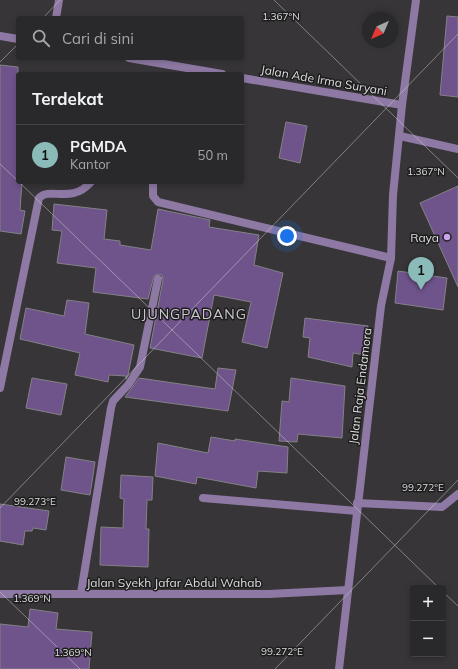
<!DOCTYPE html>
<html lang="id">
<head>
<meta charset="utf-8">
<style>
  :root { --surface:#29282a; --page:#353436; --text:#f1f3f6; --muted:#a5a6a8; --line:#454447; --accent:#8bbbb9 }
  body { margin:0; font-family:Mulish,sans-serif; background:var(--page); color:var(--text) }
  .controls { position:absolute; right:12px; bottom:12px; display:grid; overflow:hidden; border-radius:4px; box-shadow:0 2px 6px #0003 }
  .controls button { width:36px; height:36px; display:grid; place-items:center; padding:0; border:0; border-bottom:1px solid var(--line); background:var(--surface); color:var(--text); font:20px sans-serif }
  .compass { position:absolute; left:362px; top:12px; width:36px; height:36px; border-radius:50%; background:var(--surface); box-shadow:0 2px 6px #0003; rotate:224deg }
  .you { position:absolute; left:287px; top:236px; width:14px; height:14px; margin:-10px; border:3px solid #fff; border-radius:50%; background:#1a73e8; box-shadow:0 0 0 6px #1a73e833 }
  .badge { display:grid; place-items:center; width:26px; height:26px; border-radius:50%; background:var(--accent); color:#111; font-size:13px; font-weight:700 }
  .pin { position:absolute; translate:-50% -33px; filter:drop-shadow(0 1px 2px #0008) }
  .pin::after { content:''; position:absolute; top:21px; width:14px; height:12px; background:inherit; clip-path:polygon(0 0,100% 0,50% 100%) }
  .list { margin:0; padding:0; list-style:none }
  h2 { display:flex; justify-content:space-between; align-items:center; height:52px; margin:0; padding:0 16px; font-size:17px }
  h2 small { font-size:13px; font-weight:400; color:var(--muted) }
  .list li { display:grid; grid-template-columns:26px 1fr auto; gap:12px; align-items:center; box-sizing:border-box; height:60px; padding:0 16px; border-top:1px solid var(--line) }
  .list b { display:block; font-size:15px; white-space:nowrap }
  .list p { margin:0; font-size:13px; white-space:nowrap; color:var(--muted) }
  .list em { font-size:13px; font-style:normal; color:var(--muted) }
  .icon { flex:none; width:22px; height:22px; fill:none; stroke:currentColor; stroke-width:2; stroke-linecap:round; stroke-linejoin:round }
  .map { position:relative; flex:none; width:458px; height:669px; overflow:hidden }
  .search { position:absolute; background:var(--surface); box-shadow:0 2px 6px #0003; left:16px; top:16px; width:228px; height:44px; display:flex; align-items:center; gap:10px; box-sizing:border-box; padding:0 14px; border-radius:4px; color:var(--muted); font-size:15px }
  .panel { position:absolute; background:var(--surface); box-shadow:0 2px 6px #0003; left:16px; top:72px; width:228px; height:112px; border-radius:4px }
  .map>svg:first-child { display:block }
  .building { fill:#6f538b; stroke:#838285 }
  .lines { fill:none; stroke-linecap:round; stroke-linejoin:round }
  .minor { stroke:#8e79a4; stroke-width:8 }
  .ticks { fill:none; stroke:#ddddde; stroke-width:1; stroke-opacity:0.45 }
  .poi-dot { fill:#c9a5ee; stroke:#1e1d1e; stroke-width:1.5 }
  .labels { text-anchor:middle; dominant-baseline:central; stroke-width:3; stroke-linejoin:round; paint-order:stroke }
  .street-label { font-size:12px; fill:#ddddde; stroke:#1e1d1e }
  .poi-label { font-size:12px; fill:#ddddde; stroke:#1e1d1e; text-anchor:end }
  .quarter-label { font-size:14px; letter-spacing:1px; fill:#c9c7cb; stroke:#1e1d1e }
  .ticks-label { font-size:10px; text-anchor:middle; fill:#ddddde; stroke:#1e1d1e; stroke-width:3; stroke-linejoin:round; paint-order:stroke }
</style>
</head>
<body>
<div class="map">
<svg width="458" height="669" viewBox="0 0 458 669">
  <rect width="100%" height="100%" fill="#373538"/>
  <g class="building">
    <path d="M447 16 458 17V97L440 95Z"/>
    <path d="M0 65 18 67V182H22L20 210 25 211 21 234 0 231Z"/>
    <path d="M286 122 307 126 300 163 279 158Z"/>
    <path d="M458 186V287L420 203Z"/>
    <path d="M54 204 107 210 104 239 120 241V245L151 250 158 209 210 220 209 227 259 235 254 265 283 273 267 348 242 342 251 302 214 295 202 358 150 348 163 280 162 275 159 274 154 276 148 299 93 292 96 268 57 263 62 231 52 230Z"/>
    <path d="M398 271 447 278 443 310 395 303Z"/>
    <path d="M67 300 89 303 85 334 134 345 128 375 126 379V376L109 375 108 382 75 375 80 353 20 339 26 308 64 316Z"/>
    <path d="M305 318 368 326 365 355 353 353 352 367 308 357 310 338 303 337Z"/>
    <path d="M218 368 236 370 228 411 125 397 139 378 215 389Z"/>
    <path d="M32 378 67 384 61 415 26 408Z"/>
    <path d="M291 378 345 386 342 438 298 434 297 442 279 441 282 401 289 402Z"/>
    <path d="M211 437 235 441V439L288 447 287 473 258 471 256 488 197 477 196 484 155 476 158 443 208 453Z"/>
    <path d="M66 457 95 462 90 495 61 490Z"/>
    <path d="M121 475 153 477 152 500H147L146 529H149L148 567 100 565 101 527 123 528 124 499 120 498Z"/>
    <path d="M0 504 49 511 46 530 33 528 32 531H25L23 545 0 541Z"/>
    <path d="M30 609 58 613 56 629 92 632 89 669H0V624L28 627Z"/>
  </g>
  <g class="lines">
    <g class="minor">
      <path d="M56 18 59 0"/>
      <path d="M0 36 18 39"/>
      <path d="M129 58 222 74"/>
      <path d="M242 78 402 105"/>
      <path d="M400 136 458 149"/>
      <path d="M153 182V196L158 202 391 258"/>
      <path d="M0 388 39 198C50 186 71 205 91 182"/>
      <path d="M203 498 357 511"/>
      <path d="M357 503 442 507 458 494"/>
      <path d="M81 593 111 408 113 401 128 385 140 367 158 279"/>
      <path d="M0 594H269L348 590"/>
      <path d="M339 669 381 306 391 258 393 195 402 105 416 0"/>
    </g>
  </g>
  <path class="ticks" d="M274 0 458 178M43 18 60 0M0 62 18 44M0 164 18 181M19 182 439 588M0 508 458 34M0 592 80 669M443 592 458 606M275 669 458 480"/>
  <circle class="poi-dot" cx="447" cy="237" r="4"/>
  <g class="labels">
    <g class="street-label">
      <text transform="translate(324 80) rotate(10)">Jalan Ade Irma Suryani</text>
      <text transform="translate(360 386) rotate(-83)">Jalan Raja Endamora</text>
      <text x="174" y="582">Jalan Syekh Jafar Abdul Wahab</text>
    </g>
    <g class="poi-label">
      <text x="439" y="237">Raya</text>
    </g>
    <g class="quarter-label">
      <text x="189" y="314">UJUNGPADANG</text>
    </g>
  </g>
  <g class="ticks-label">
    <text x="281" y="20">1.367°N</text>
    <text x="426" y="175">1.367°N</text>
    <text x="423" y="491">99.272°E</text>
    <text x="35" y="505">99.273°E</text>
    <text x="32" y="602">1.369°N</text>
    <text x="282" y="655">99.272°E</text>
    <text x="73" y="656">1.369°N</text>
  </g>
</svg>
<div class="controls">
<button>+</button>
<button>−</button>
</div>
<svg class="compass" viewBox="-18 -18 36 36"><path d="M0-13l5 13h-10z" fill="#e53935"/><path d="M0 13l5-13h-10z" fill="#a5a6a8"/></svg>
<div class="you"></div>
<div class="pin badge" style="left:421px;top:290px">1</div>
<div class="search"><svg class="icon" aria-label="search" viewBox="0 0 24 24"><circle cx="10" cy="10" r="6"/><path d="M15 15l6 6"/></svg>Cari di sini</div>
<section class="panel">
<h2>Terdekat<small></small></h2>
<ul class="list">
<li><span class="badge">1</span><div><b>PGMDA</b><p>Kantor</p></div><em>50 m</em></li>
</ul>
</section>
</div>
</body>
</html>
